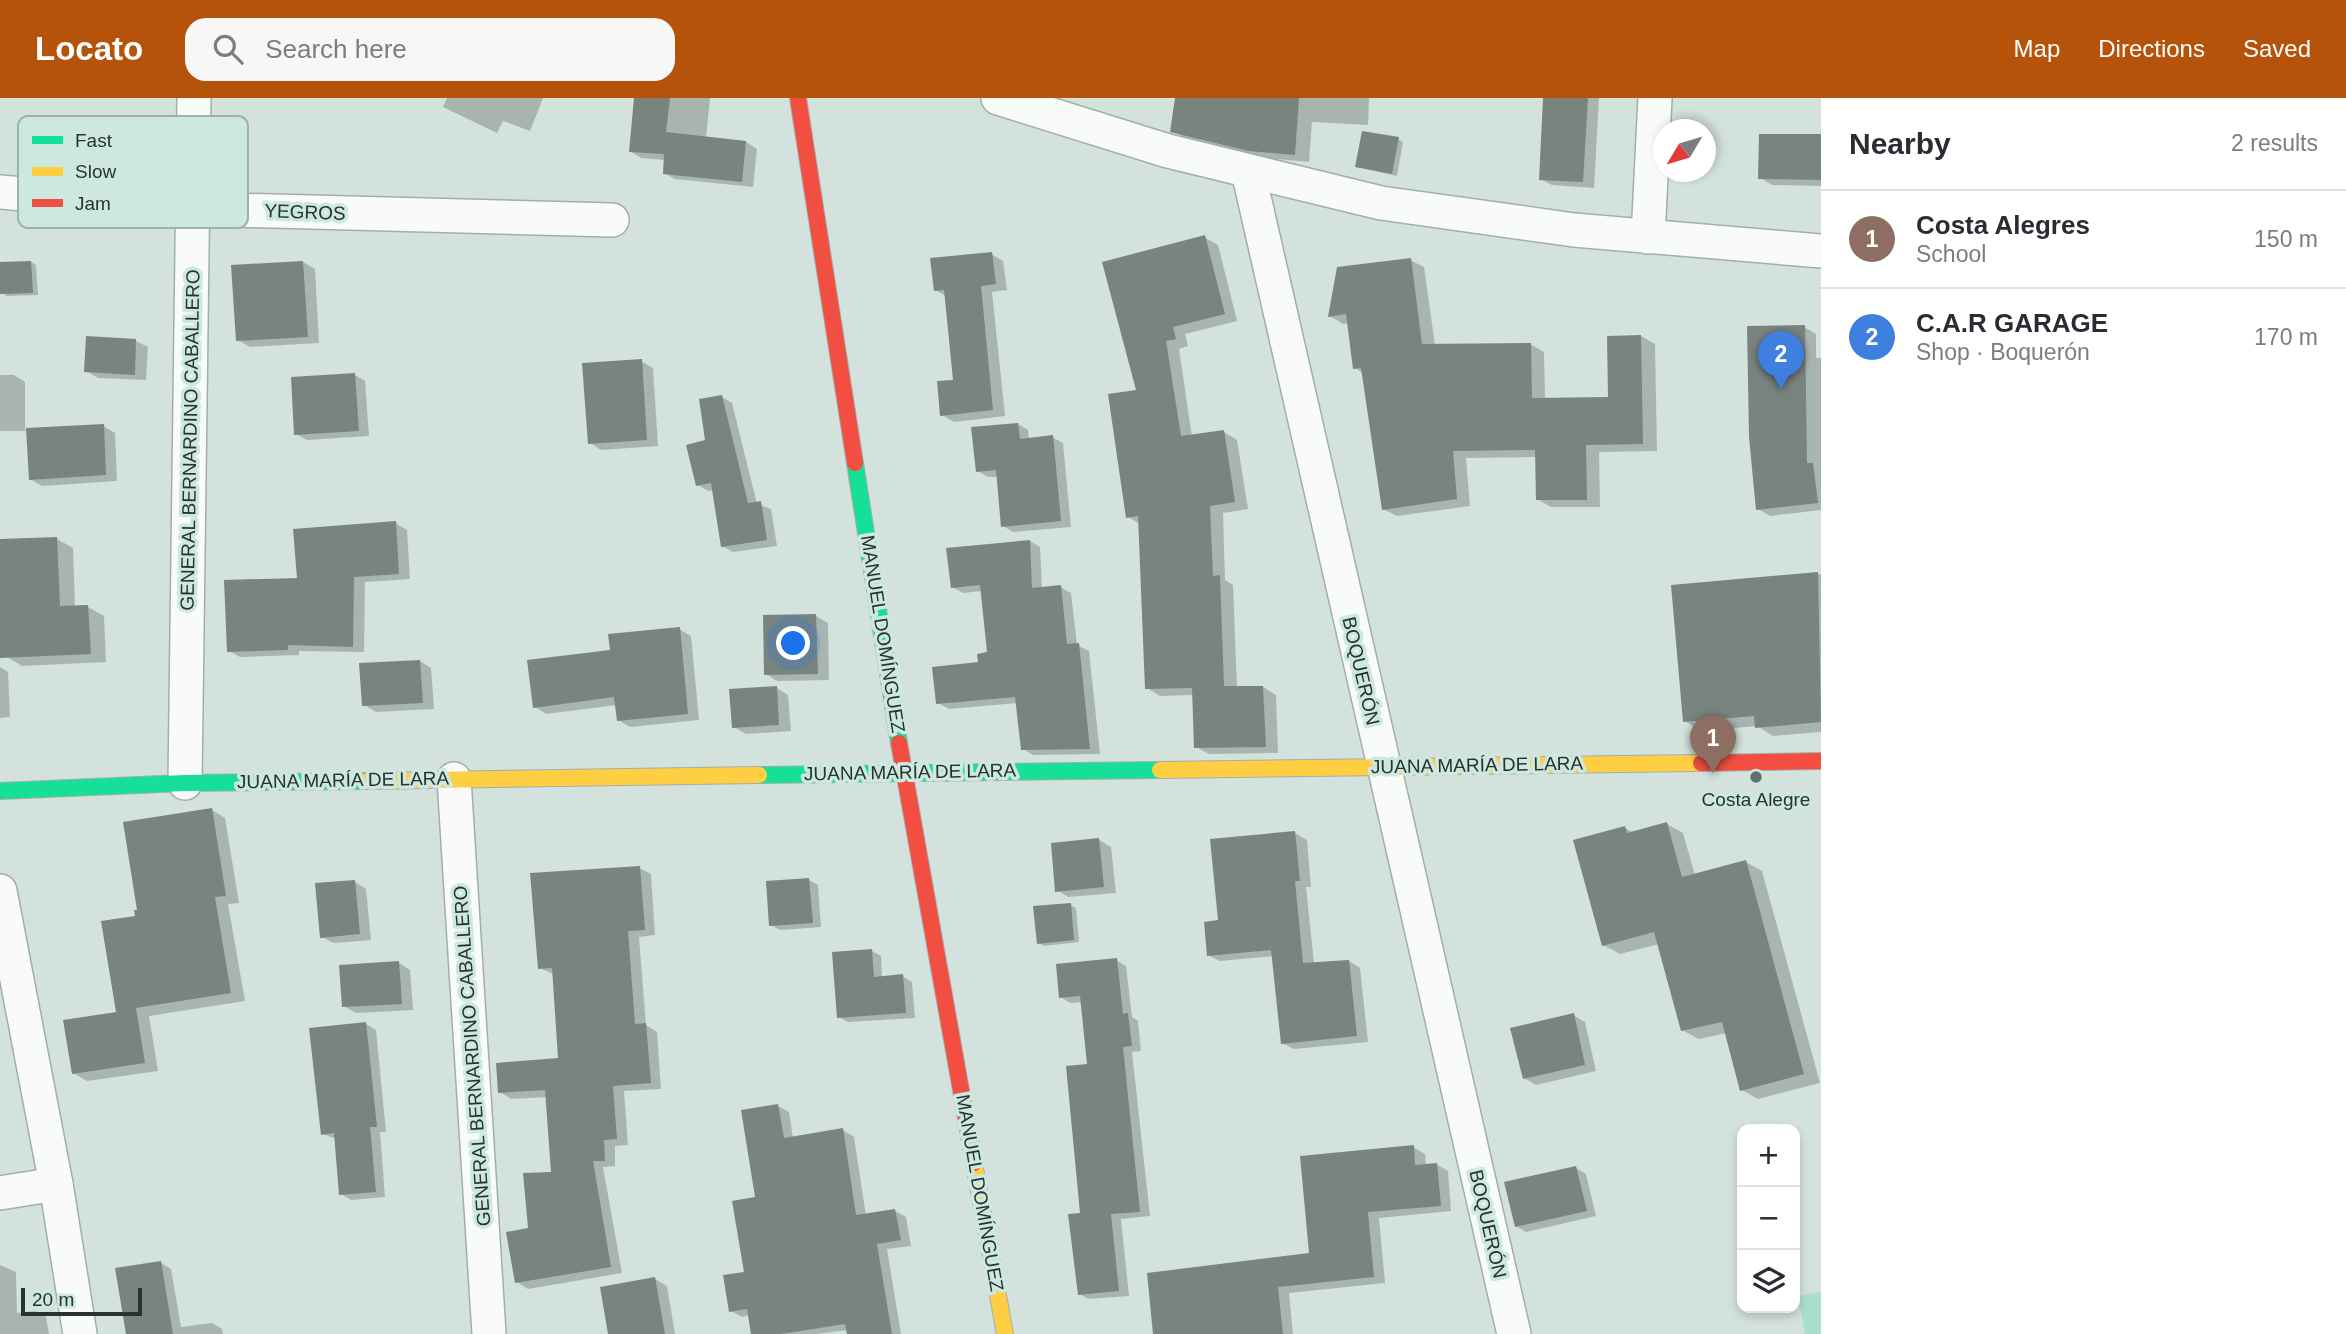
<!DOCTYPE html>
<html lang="en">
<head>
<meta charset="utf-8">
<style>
  :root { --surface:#fff; --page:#f7f7f7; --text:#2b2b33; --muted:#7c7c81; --line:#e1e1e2; --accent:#b45309 }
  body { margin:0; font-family:Arial,sans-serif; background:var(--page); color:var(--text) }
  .controls { position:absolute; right:21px; bottom:21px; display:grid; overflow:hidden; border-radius:14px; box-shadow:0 4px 10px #0003 }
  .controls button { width:63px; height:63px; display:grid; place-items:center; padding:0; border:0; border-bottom:2px solid var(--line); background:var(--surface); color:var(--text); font:35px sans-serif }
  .compass { position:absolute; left:1653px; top:21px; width:63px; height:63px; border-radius:50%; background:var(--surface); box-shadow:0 4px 10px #0003; rotate:232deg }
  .scale { position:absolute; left:21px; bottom:18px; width:121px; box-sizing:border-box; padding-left:7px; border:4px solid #283330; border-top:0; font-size:19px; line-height:24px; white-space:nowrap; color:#283330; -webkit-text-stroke:5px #cde8df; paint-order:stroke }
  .you { position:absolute; left:794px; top:546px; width:24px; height:24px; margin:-18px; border:5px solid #fff; border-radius:50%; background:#1a73e8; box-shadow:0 0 0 10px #1a73e833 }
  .badge { display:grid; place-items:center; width:46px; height:46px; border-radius:50%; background:var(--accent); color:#fff; font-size:23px; font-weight:700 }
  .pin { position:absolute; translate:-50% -58px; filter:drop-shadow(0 2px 4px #0008) }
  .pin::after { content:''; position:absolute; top:37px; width:24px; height:21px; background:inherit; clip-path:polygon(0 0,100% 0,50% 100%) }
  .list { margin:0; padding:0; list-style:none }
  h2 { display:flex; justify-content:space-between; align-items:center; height:91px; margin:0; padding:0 28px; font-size:30px }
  h2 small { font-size:23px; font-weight:400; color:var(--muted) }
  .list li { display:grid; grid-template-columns:46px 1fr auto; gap:21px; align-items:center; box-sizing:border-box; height:98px; padding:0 28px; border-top:2px solid var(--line) }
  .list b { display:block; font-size:26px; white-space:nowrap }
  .list p { margin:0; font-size:23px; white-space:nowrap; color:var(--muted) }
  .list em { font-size:23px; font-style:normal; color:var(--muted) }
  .icon { flex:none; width:38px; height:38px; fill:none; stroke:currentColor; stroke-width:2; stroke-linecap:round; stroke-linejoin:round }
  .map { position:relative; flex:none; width:1821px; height:1236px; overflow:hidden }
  header { display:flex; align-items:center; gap:42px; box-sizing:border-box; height:98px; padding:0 35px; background:var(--accent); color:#fff }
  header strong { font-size:33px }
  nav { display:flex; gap:38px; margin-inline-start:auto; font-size:24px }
  .search { width:490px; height:63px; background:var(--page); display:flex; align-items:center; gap:18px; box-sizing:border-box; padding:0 24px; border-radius:21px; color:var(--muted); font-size:26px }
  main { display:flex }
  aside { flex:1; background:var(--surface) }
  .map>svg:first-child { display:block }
  .green { fill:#aadecf }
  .shadow { fill:#0003 }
  .building { fill:#798481 }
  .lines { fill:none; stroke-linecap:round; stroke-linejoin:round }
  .street-casing { stroke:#a3aeab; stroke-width:36 }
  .fast-casing { stroke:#a3aeab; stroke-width:18 }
  .slow-casing { stroke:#a3aeab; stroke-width:18 }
  .jam-casing { stroke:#a3aeab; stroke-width:18 }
  .street { stroke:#f8fbfa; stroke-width:33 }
  .fast { stroke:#16e098; stroke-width:16 }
  .slow { stroke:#ffcf43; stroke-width:16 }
  .jam { stroke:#f24e42; stroke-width:16 }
  .poi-dot { fill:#64706d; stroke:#cde8df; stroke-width:2.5 }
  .labels { text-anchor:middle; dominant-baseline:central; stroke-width:7; stroke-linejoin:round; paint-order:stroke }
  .street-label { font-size:19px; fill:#283330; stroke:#cde8df }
  .poi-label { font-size:19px; fill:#283330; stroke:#cde8df }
  .key { fill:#cde8df; stroke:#9cb2aa; stroke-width:2 }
  .key-label { font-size:19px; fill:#283330 }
</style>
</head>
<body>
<header>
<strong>Locato</strong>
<div class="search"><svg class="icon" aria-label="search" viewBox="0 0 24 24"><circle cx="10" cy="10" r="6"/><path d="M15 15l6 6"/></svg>Search here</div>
<nav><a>Map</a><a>Directions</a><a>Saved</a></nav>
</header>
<main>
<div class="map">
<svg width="1821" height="1236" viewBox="0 0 1821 1236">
  <rect width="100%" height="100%" fill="#d3e2dd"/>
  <path class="green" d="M1821 1194V1236H1805L1798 1198Z"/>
  <g class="shadow">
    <path d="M447 0H543L530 33 503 23 497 35 443 9Z"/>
    <path d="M636 0H710L706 40 746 44 757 51 753 89 675 81 664 75 665 62 641 60 630 53Z"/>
    <path d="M1177 0H1369L1368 27 1312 24 1309 64 1266 60 1187 41 1172 33Z"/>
    <path d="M1545 0H1599L1594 90 1552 87 1540 81Z"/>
    <path d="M1821 38V88L1772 87 1760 80Z"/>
    <path d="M1398 41 1403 44 1397 78 1357 69Z"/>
    <path d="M1204 139 1218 147 1237 223 1185 236 1188 248 1179 251 1192 339 1224 334 1237 342 1248 411 1223 415 1225 482 1233 487 1237 590 1263 589 1276 597 1278 655 1209 656 1196 649 1194 597 1160 598 1147 590 1140 426 1128 419 1138 294Z"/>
    <path d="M991 156 1003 163 1007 192 992 194 1005 318 954 324 942 317 954 283 946 198 935 192Z"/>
    <path d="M1410 162 1424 169 1435 247 1530 246 1544 254 1545 301H1609L1641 238 1655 246 1657 353 1599 354 1600 409H1551L1537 401V359L1466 360 1470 408 1397 418 1383 411 1363 275 1355 270 1349 225 1343 226 1330 218Z"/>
    <path d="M31 164 36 167 38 197 7 198 2 195Z"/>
    <path d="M303 164 315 171 319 245 250 249 238 242Z"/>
    <path d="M1804 229 1816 236V260H1821V412L1770 418 1758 411Z"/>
    <path d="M88 240 136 243 148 249 146 282 98 280 86 273Z"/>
    <path d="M641 263 653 270 658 348 601 352 590 345Z"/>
    <path d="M0 277H14L25 284V332L103 328 115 335 117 383 42 388 30 381 28 333H0Z"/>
    <path d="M355 277 365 283 369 338 307 342 296 336Z"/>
    <path d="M722 299 732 305 757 406 771 411 777 448 733 454 722 448 714 392 708 393 698 387Z"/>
    <path d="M1018 326 1028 332 1029 342 1052 339 1063 345 1071 429 1013 434 1003 428 998 379H988L978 373Z"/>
    <path d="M395 425 407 432 410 481 365 484 364 554 299 553V557L240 559 229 553 299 482Z"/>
    <path d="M57 441 73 450 75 509H88L104 518 106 564 22 568 7 559 0 512V443Z"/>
    <path d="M1030 443 1040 449 1042 491 1060 489 1071 495 1077 547 1089 553 1100 656 1033 657 1023 651 1017 605 949 611 938 605 989 556 982 493 963 495 952 489Z"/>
    <path d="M1821 476V634L1773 638 1757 628 1701 633 1685 623 1673 489Z"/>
    <path d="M816 518 828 525 829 582 777 583 766 576Z"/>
    <path d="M679 531 691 538 699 622 630 629 618 622 617 607 546 616 535 609 611 553Z"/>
    <path d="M420 563 431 570 434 611 376 614 364 607Z"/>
    <path d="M0 569 8 574 10 619 0 620Z"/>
    <path d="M777 590 788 597 791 633 746 636 734 629Z"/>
    <path d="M212 712 225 720 239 805 228 806 245 903 149 918 158 973 87 983 73 975 121 915 117 913 139 813Z"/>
    <path d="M1667 726 1683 735 1695 777 1746 764 1762 773 1820 985 1758 1001 1742 992 1727 935 1699 941 1682 932 1659 846 1620 856 1603 847 1625 730 1634 735Z"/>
    <path d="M1295 735 1307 742 1311 789H1306L1314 866 1349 863 1360 870 1368 944 1294 951 1282 945 1274 858 1220 863 1208 857 1220 824Z"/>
    <path d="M1099 742 1111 749 1116 795 1068 799 1057 792Z"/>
    <path d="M639 770 651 776 655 837 639 839 646 927 657 934 661 991 624 993 628 1047 615 1048V1068L603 1069 622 1175 528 1191 517 1184 530 1132 553 1075 547 999 511 1001 500 994 559 962 554 876 539 870Z"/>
    <path d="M809 782 818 787 821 829 780 832 771 827Z"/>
    <path d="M355 784 366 791 371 842 334 845 322 839Z"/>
    <path d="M1070 807 1076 810 1079 844 1044 848 1038 844Z"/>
    <path d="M872 853 881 858 882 880 902 878 912 884 915 920 848 924 839 919Z"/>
    <path d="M1116 862 1126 868 1132 919 1138 923 1141 953 1132 954 1150 1118 1121 1121 1129 1198 1089 1201 1079 1196 1088 967 1083 904 1070 905 1061 899Z"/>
    <path d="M399 865 410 872 413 912 356 915 344 908Z"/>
    <path d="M1573 917 1585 924 1596 973 1536 987 1524 980Z"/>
    <path d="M366 926 376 932 386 1034H380L385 1099 351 1102 341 1096 336 1041 323 1036Z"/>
    <path d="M778 1008 789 1014 793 1040 843 1032 854 1039 866 1118 895 1113 906 1119 911 1148 887 1151 901 1236H849L848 1232 817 1236H753L750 1217 742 1219 731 1213 746 1175 757 1101Z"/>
    <path d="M1413 1049 1425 1056 1426 1067 1436 1066 1448 1073 1451 1113 1379 1120 1385 1185 1289 1195 1293 1236H1155L1311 1157Z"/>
    <path d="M1576 1070 1586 1076 1596 1118 1526 1134 1516 1128Z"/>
    <path d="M161 1165 171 1171 181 1229 212 1225 222 1231 223 1236H129Z"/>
    <path d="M0 1167 16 1174 17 1215 35 1213 46 1219 49 1236H0Z"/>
    <path d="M655 1181 667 1188 675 1236H610Z"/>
  </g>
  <g class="building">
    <path d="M634 0H670L666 34 746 43 742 84 663 76 664 56 629 54Z"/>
    <path d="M1175 0H1299L1295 57 1249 53 1170 34Z"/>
    <path d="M1543 0H1588L1583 84 1539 82Z"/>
    <path d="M1362 33 1399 39 1392 76 1355 69Z"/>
    <path d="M1759 36H1821V82L1758 81Z"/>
    <path d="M1205 137 1225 216 1173 229 1176 241 1166 243 1181 338 1224 332 1235 404 1210 408 1213 478 1220 477 1224 588H1263L1266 649 1194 650 1192 590 1145 591 1138 418 1126 420 1108 296 1136 292 1102 164Z"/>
    <path d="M992 154 996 186 981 188 993 312 940 318 937 283 953 282 944 192 934 193 930 160Z"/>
    <path d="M1411 160 1422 246 1531 245 1532 300 1608 299 1607 238 1641 237 1643 346 1586 347 1587 402H1536L1535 352 1453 353 1457 401 1382 412 1361 270 1353 271 1346 216 1328 219 1337 169Z"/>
    <path d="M31 163 33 195 0 196V164Z"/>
    <path d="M303 163 308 239 236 243 231 167Z"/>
    <path d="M1805 227 1807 365H1813L1818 405 1756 412 1749 339 1747 228Z"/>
    <path d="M86 238 136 241 135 277 84 274Z"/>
    <path d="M642 261 647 342 588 346 582 265Z"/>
    <path d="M355 275 359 333 294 337 291 279Z"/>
    <path d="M722 297 748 405 761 403 767 442 721 449 711 385 696 388 686 347 705 342 699 301Z"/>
    <path d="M1018 325 1020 341 1053 337 1061 423 1001 429 996 372 976 374 971 329Z"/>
    <path d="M104 326 106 377 29 382 26 330Z"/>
    <path d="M396 423 399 476 354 479 353 549 288 547V552L227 554 224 482 297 480 293 431Z"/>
    <path d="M57 439 60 508 88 507 91 556 0 560V441Z"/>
    <path d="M1030 442 1032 490 1061 487 1067 546 1079 545 1090 651 1021 652 1015 599 936 606 932 569 978 564 977 556 987 554 980 487 951 490 946 450Z"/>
    <path d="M1818 474 1821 624 1755 630 1754 618 1683 624 1671 487Z"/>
    <path d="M816 516 818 576 764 577 763 517Z"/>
    <path d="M680 529 688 616 617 623 614 599 533 610 527 562 610 552 608 536Z"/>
    <path d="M420 562 423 605 362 608 359 565Z"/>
    <path d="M777 588 779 627 732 630 729 591Z"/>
    <path d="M212 710 226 798 215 799 231 895 136 910 145 965 72 976 63 922 123 913 116 914 101 823 135 818 134 812H137L123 724Z"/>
    <path d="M1667 724 1682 779 1746 762 1804 976 1740 993 1722 924 1681 933 1654 834 1602 848 1573 742 1625 728 1627 735Z"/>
    <path d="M1295 733 1300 783H1295L1303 865 1349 862 1357 938 1281 946 1271 852 1207 858 1204 824 1218 822 1210 741Z"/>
    <path d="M1099 740 1104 789 1055 794 1051 745Z"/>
    <path d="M640 768 645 832 628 833 635 926 646 925 651 985 613 988 617 1041 604 1042 605 1063H593L611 1169 515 1185 506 1134 528 1130 523 1075 551 1074 545 992 498 995 496 965 558 960 552 870 538 871 530 775Z"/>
    <path d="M809 780 813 825 769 828 766 783Z"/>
    <path d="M355 782 360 836 320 840 315 785Z"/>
    <path d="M1071 805 1074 842 1037 846 1033 808Z"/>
    <path d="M872 851 874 879 903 876 906 915 837 920 832 854Z"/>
    <path d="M1117 860 1123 916 1128 915 1132 948 1123 949 1140 1114 1111 1116 1119 1193 1078 1197 1068 1116 1080 1115 1066 968 1087 966 1080 898 1059 900 1056 866Z"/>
    <path d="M399 863 402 906 342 909 339 867Z"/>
    <path d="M1574 915 1585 967 1523 981 1510 930Z"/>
    <path d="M366 924 377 1029H370L376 1094 339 1097 334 1035 321 1037 309 930Z"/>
    <path d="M778 1006 784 1040 843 1030 856 1117 895 1111 901 1142 877 1146 892 1236H847L845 1226 781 1236H751L747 1211 729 1214 723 1177 744 1174 732 1103 755 1099 741 1012Z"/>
    <path d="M1414 1047 1415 1067 1437 1065 1441 1108 1368 1114 1374 1179 1278 1189 1283 1236H1153L1147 1175 1309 1155 1300 1058Z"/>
    <path d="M1576 1068 1587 1113 1515 1129 1504 1084Z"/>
    <path d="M161 1163 173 1236H126L115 1170Z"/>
    <path d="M655 1179 665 1236H608L600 1189Z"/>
  </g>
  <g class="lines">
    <defs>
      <g id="street">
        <path d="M998 0 1168 53 1381 105 1574 132 1821 153"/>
        <path d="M1248 73 1514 1236"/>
        <path d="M0 94 194 111 612 122"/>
        <path d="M1648 139 1655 0"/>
        <path d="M454 681 489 1236"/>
        <path d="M185 685 194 0"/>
        <path d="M0 793 56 1086 80 1236"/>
        <path d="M0 1095 56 1086"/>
      </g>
      <g id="fast">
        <path d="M855 365 899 645"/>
        <path d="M759 677 1160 672"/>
        <path d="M0 693 185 685 367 683"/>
      </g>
      <g id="slow">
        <path d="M1160 672 1701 665"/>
        <path d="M367 683 759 677"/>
        <path d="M974 1065 1005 1236"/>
      </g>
      <g id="jam">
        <path d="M798 0 855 365"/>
        <path d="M899 645 974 1065"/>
        <path d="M1701 665 1821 663"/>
      </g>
    </defs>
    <use href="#street" class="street-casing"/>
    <use href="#fast" class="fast-casing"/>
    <use href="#slow" class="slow-casing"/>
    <use href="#jam" class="jam-casing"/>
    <use href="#street" class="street"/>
    <use href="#fast" class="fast"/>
    <use href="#slow" class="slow"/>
    <use href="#jam" class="jam"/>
  </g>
  <circle class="poi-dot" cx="1756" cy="679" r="7"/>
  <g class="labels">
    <g class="street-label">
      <text transform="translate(305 114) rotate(2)">YEGROS</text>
      <text transform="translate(190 342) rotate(-89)">GENERAL BERNARDINO CABALLERO</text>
      <text transform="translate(883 536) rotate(81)">MANUEL DOMÍNGUEZ</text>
      <text transform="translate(1361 573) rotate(77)">BOQUERÓN</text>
      <text transform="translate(1477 667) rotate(-1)">JUANA MARÍA DE LARA</text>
      <text transform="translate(910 674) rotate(-1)">JUANA MARÍA DE LARA</text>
      <text transform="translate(343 682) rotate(-1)">JUANA MARÍA DE LARA</text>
      <text transform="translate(472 958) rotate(-94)">GENERAL BERNARDINO CABALLERO</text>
      <text transform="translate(980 1095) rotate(80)">MANUEL DOMÍNGUEZ</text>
      <text transform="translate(1488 1126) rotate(77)">BOQUERÓN</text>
    </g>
    <g class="poi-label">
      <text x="1756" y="701">Costa Alegre</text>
    </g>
  </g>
  <rect x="18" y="18" width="230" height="112" rx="10" class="key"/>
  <rect x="32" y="38" width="31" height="8" fill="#16e098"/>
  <rect x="32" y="69" width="31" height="9" fill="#ffcf43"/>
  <rect x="32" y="101" width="31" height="8" fill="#f24e42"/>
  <g class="key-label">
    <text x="75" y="49">Fast</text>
    <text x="75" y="80">Slow</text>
    <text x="75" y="112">Jam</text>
  </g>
</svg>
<div class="controls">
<button>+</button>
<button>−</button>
<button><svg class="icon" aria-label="layers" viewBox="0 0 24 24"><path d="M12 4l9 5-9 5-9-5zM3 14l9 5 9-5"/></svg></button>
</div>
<svg class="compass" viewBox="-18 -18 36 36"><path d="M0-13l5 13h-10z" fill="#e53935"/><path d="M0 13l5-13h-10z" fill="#7c7c81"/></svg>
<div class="scale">20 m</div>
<div class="you"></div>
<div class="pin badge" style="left:1713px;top:675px;background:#8d6e63">1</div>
<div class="pin badge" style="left:1781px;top:291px;background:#3f7fe0">2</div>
</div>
<aside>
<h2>Nearby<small>2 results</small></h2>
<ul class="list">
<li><span class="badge" style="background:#8d6e63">1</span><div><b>Costa Alegres</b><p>School</p></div><em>150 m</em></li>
<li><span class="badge" style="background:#3f7fe0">2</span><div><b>C.A.R GARAGE</b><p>Shop · Boquerón</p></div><em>170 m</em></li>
</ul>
</aside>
</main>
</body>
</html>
